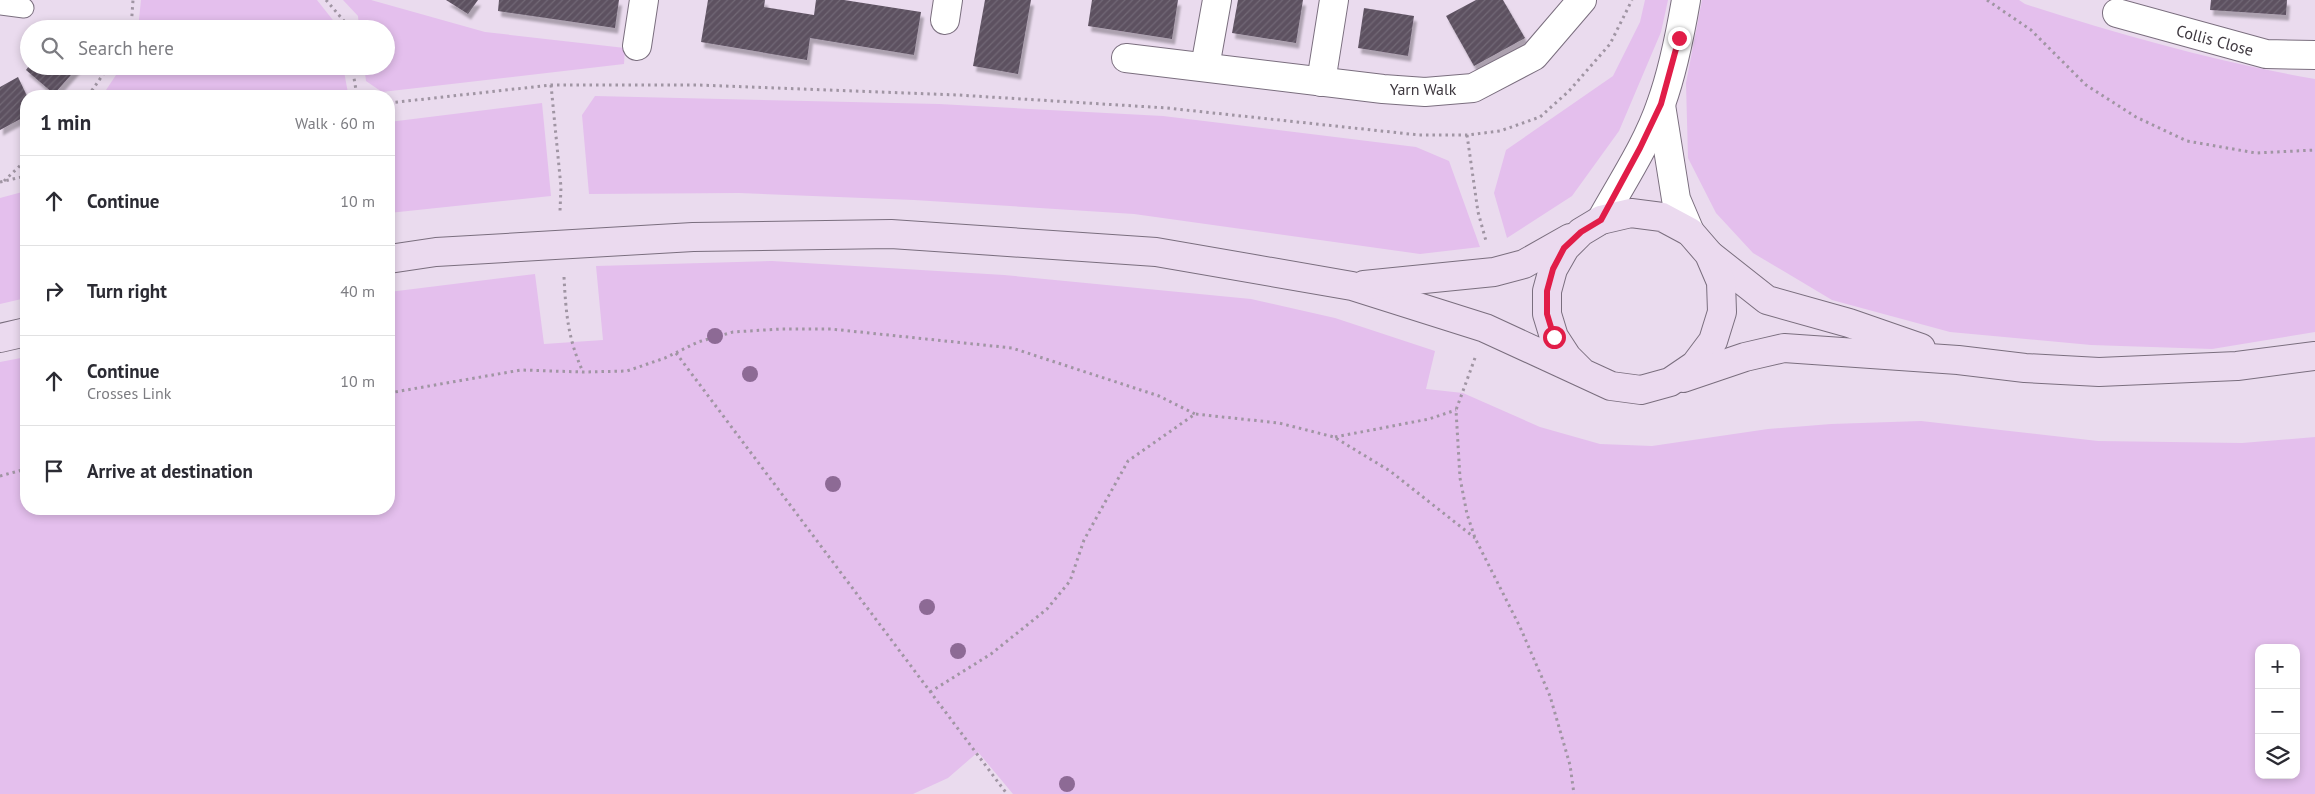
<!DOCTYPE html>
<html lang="en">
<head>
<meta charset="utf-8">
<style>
  :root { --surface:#fff; --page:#f2f2f3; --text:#2b2b33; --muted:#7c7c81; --line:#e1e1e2 }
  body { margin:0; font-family:"PT Sans",sans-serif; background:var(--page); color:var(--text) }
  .controls { position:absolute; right:15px; bottom:15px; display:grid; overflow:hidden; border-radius:10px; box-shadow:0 2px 8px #0003 }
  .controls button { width:45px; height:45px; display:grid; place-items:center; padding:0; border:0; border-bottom:1px solid var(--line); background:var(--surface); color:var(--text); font:25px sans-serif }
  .stop { position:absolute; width:15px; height:15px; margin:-11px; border:4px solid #e11d48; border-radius:50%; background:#fff }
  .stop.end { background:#e11d48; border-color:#fff; box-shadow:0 1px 5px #0008 }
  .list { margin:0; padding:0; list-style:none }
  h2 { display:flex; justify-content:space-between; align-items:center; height:65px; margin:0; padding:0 20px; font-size:21px }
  h2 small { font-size:16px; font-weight:400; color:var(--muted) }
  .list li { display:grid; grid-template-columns:32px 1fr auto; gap:15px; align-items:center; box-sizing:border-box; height:90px; padding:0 20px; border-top:1px solid var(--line) }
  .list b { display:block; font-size:19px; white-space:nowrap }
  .list p { margin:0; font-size:16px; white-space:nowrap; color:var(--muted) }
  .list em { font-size:16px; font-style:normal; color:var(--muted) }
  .icon { flex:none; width:28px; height:28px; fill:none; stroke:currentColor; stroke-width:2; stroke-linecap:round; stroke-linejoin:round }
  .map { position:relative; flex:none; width:2315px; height:794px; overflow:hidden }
  .search { position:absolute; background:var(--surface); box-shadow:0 2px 8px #0003; left:20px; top:20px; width:375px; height:55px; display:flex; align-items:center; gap:12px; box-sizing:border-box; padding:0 18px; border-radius:28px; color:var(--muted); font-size:19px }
  .panel { position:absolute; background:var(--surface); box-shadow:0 2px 8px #0003; left:20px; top:90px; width:375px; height:425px; border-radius:20px }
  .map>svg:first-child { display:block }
  .green { fill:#e4bfed; fill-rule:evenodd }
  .building { fill:url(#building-hatch); filter:url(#shadow) }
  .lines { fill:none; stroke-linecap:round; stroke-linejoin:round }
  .lane-casing { stroke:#7a6e7e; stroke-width:21 }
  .street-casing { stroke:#7a6e7e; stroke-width:30 }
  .secondary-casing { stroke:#7a6e7e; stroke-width:30 }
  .path { stroke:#a095a3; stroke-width:3; stroke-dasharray:2.5 4; stroke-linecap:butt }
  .lane { stroke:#fff; stroke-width:19 }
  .street { stroke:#fff; stroke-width:28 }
  .secondary { stroke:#ebdaef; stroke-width:28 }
  .tree { fill:#8d6a95 }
  .route { stroke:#e11d48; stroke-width:6 }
  .labels { text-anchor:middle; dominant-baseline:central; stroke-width:5; stroke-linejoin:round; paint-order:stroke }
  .street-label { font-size:16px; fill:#3e383f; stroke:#fff }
</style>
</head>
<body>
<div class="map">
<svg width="2315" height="794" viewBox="0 0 2315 794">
  <defs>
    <pattern id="building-hatch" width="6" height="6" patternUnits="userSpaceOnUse" patternTransform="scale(1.25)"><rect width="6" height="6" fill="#5d5161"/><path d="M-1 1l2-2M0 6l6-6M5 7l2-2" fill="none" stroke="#726875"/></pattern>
    <filter id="shadow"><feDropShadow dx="3" dy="5.5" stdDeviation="1" flood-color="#0004"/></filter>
  </defs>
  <rect width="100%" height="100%" fill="#eadbee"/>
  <g class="green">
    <path d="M141 0H317L336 24 337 29H138Z"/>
    <path d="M343 0H371L485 32 625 48 624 64 382 92 366 81 364 66H386V29H359L358 16Z"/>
    <path d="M1645 0H1668L1661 32 1619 131 1572 196 1507 238 1494 193 1506 150 1613 76 1640 22Z"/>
    <path d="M1702 0H2019L2025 4C2120 35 2217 62 2315 79V332L2212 349 2091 345 1950 332 1832 300 1753 253 1716 213 1688 158 1686 83Z"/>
    <path d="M122 66H343L348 93 332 96H102Z"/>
    <path d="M595 96 939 104 1163 116 1416 147 1449 161 1480 247 1420 254 1134 214 914 200 739 193 589 194 582 115Z"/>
    <path d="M542 103 551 196 389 213V122Z"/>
    <path d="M26 191V298L0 304V198Z"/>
    <path d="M772 261 1004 275 1251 299 1335 318 1435 351 1426 389 1463 393 1540 427 1600 444 1652 446 1768 429 1831 424 1921 421 2098 441 2242 443 2315 437V794H1013L978 752 948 778 913 794H0V362L26 357V509H389V292L535 274 544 344 603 340 596 266ZM2259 648H2296V775H2259Z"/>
  </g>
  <g class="building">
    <path d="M446 0H478L468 14Z"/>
    <path d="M499 0H619L615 28 498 11Z"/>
    <path d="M708 0H765L764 7 814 15 816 0H844L921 12 914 55 810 38 807 60 701 42Z"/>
    <path d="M985 0H1031L1018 74 973 66Z"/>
    <path d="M1092 0H1178L1172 39 1088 26Z"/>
    <path d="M1238 0H1303L1296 43 1232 33Z"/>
    <path d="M1476 0H1503L1525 38 1474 66 1446 16Z"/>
    <path d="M2211 0H2287L2286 15 2210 10Z"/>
    <path d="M1364 8 1414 16 1408 56 1358 48Z"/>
    <path d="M68 22 76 29H62Z"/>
    <path d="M29 66H79L54 94 26 70Z"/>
    <path d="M18 77 27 96 26 116 0 130V87Z"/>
  </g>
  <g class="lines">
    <defs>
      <path id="lane" d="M0 5 24 8"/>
      <g id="street">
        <path d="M2117 13 2266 54 2315 55"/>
        <path d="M945 20 948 0"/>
        <path d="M637 46 644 0"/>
        <path d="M1126 58 1383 89 1425 92 1473 88 1534 56 1582 0"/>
        <path d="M1205 67 1217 0"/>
        <path d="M1321 82 1334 0"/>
        <path d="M1661 105 1676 199 1690 232"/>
        <path d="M1601 220C1622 182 1647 145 1661 104 1673 71 1680 35 1686 0"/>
      </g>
      <g id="secondary">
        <path d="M1710 255 1767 300 1849 323 1921 348"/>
        <path d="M389 259 436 252 693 237 891 234 1156 252 1352 286 1485 328 1611 386 1641 390 1670 382 1695 365 1713 341 1722 312 1721 282 1709 254 1690 232 1662 217 1631 213 1601 220 1581 232 1565 248 1553 269 1547 291V314L1554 337 1567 357 1583 373"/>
        <path d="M1364 285 1494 272 1524 264 1570 238"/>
        <path d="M0 338 26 332"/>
        <path d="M1683 378 1745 357 1784 348 1958 360 2025 368 2099 372 2237 366 2315 356"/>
      </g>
    </defs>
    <use href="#lane" class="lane-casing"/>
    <use href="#street" class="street-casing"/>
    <use href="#secondary" class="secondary-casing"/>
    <g class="path">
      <path d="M326 0 344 21 345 29"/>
      <path d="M1987 0 2031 30 2086 85 2136 117 2187 141 2256 153 2315 150"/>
      <path d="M131 29 133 0"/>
      <path d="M352 66 357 96"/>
      <path d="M551 85 561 187 560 211"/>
      <path d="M88 96 109 66"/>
      <path d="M389 103 551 85H697L958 95 1167 108 1419 135H1467L1500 131 1540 117 1569 91 1610 44 1632 0"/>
      <path d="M1467 135 1478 212 1486 241"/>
      <path d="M4 181 26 160"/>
      <path d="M0 182 26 176"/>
      <path d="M564 277C566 314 568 339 583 372"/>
      <path d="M676 353 1007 794"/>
      <path d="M1475 358 1456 410 1460 478 1467 514 1475 538 1520 627 1550 696 1570 765 1574 794"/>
      <path d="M389 393 521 370 583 372 627 371 665 358 698 342 733 332 781 329H831L1012 348 1159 396 1195 414"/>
      <path d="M1335 437 1429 419 1456 410"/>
      <path d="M0 476 26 469"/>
      <path d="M930 692 991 654 1047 609 1070 581 1084 540 1128 461 1195 414 1279 423 1334 437 1390 471 1475 538"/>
    </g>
    <use href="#lane" class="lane"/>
    <use href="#street" class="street"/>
    <use href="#secondary" class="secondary"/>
  </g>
  <g class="tree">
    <circle cx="715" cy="336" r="8"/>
    <circle cx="750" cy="374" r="8"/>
    <circle cx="833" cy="484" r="8"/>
    <circle cx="927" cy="607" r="8"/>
    <circle cx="958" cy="651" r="8"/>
    <circle cx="1067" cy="784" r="8"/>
  </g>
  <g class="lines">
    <path class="route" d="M1554 337 1547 314V291L1553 269 1564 248 1581 232 1601 220 1640 148 1661 104 1679 38"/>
  </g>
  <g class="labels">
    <g class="street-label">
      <text transform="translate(2215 40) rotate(15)">Collis Close</text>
      <text x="1423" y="89">Yarn Walk</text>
    </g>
  </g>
</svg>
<div class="controls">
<button>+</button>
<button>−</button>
<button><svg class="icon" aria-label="layers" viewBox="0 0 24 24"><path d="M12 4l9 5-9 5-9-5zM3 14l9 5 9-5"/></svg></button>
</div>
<div class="stop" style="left:1554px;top:337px"></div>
<div class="stop end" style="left:1679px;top:38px"></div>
<div class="search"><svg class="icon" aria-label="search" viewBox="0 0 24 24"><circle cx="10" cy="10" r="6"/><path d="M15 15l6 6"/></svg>Search here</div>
<section class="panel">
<h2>1 min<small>Walk · 60 m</small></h2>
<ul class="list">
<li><svg class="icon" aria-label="ahead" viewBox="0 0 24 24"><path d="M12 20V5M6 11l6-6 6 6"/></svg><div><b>Continue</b></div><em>10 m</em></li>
<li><svg class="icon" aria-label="right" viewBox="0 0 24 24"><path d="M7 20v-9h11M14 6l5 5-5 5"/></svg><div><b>Turn right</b></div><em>40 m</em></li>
<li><svg class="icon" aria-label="ahead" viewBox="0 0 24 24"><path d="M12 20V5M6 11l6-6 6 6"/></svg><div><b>Continue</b><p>Crosses Link</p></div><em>10 m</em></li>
<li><svg class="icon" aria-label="arrive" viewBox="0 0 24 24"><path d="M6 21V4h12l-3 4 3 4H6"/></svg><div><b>Arrive at destination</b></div></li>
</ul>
</section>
</div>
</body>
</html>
